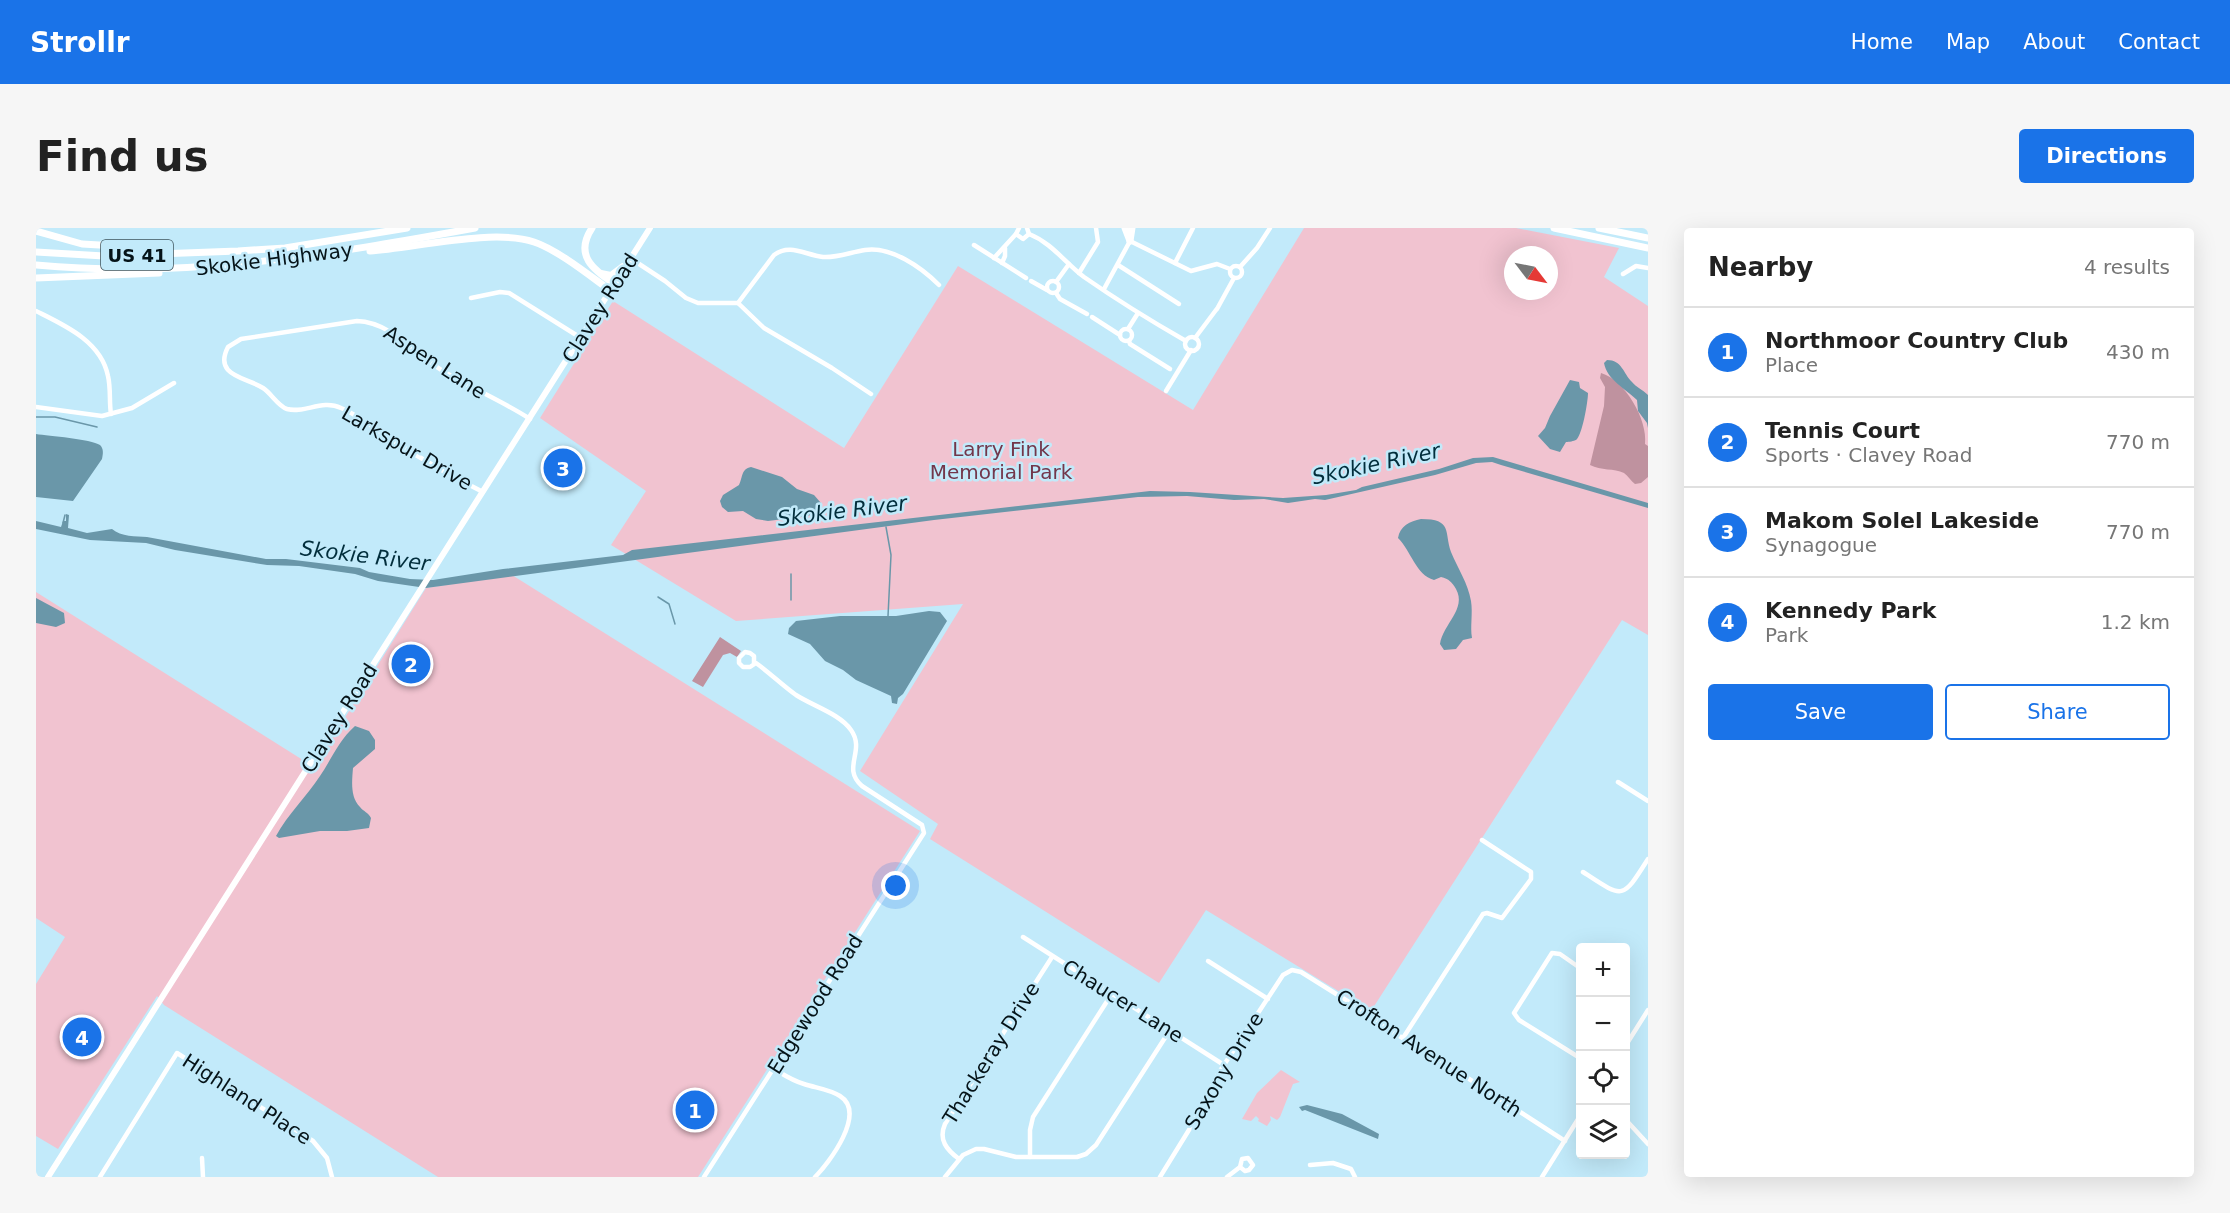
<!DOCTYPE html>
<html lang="en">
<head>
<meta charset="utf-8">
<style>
  :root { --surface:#fff; --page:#f6f6f6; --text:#222; --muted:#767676; --line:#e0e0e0; --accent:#1a73e8 }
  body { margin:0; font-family:"DejaVu Sans",sans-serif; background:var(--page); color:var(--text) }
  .controls { position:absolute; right:18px; bottom:18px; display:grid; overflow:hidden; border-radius:6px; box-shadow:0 6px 24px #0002 }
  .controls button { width:54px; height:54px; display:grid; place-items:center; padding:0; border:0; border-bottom:2px solid var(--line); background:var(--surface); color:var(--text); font:30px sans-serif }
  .compass { position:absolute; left:1468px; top:18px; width:54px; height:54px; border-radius:50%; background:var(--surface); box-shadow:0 6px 24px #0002; rotate:122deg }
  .you { position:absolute; left:860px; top:658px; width:21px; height:21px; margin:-15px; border:4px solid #fff; border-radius:50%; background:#1a73e8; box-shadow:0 0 0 9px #1a73e833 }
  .badge { display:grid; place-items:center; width:39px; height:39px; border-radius:50%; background:var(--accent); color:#fff; font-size:20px; font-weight:700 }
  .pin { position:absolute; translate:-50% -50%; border:3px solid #fff; box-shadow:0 2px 6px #0006 }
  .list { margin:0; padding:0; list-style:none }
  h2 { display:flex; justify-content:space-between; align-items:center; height:78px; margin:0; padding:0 24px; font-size:26px }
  h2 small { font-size:20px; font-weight:400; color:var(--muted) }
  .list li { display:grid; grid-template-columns:39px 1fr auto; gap:18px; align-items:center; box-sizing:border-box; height:90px; padding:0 24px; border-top:2px solid var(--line) }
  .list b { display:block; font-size:22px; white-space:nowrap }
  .list p { margin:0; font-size:20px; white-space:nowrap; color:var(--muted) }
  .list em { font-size:20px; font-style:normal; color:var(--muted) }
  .actions { display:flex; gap:12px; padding:18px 24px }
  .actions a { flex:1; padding:14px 0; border:2px solid var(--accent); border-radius:6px; text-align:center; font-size:21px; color:var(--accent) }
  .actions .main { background:var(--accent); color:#fff }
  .icon { flex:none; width:33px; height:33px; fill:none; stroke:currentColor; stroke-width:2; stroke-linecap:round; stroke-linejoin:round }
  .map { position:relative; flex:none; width:1612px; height:949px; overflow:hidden; border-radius:6px }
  header { display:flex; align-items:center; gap:36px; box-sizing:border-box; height:84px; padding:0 30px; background:var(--accent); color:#fff }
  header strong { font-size:28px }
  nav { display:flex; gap:33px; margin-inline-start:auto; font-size:21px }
  .intro { display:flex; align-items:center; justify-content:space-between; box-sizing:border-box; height:144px; padding:0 36px }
  h1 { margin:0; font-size:42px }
  .button { padding:15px 27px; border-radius:6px; background:var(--accent); color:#fff; font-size:21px; font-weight:700 }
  main { display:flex; gap:36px; padding:0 36px }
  aside { flex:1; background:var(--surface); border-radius:6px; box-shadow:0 6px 24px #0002 }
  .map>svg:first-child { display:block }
  .green { fill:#f1c3d0; fill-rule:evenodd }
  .forest { fill:#bf929f }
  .water { fill:#6a97a9 }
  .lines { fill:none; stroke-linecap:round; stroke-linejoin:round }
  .stream { stroke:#6a97a9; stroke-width:1.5 }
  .minor { stroke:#fff; stroke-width:4.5 }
  .major { stroke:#fff; stroke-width:6 }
  .highway { stroke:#fff; stroke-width:7 }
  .labels { text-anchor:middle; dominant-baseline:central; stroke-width:5; stroke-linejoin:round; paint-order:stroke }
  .shield { fill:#c2eafa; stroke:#3e545c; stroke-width:1.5 }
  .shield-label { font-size:18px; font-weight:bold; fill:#051318 }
  .street-label { font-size:20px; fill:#051318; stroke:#c2eafa }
  .park-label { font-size:20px; fill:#72374b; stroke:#c2eafa }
  .water-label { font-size:21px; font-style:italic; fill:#022e3c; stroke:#c2eafa }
</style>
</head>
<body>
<header>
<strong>Strollr</strong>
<nav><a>Home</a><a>Map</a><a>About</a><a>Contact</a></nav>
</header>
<div class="intro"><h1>Find us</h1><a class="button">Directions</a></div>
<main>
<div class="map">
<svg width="1612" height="949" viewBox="0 0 1612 949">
  <rect width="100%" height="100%" fill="#c2eafa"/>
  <g class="green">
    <path d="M1268 0H1480L1583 20 1568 49 1612 78V407L1586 392 1335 783 1170 682 1123 755 894 611 902 596 824 543 927 376 700 393 575 317 610 263 504 190 577 73 808 220 922 38 1157 182ZM1477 27H1513V63H1477Z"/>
    <path d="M476 347 884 603 662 949H402L128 777 121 768 22 921 0 908V756L29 709 0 690V364L278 539 390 360Z"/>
    <path d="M1245 842 1264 854 1257 856 1244 889 1241 892 1234 888 1235 892 1231 898 1222 893 1223 891 1220 888 1215 893 1206 891 1221 865Z"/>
  </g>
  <g class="forest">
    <path d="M1565 145C1589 152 1612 192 1609 216L1612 218V249L1605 255 1599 256C1595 253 1592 248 1588 245 1578 240 1565 243 1554 237L1568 178 1569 159 1564 150Z"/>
    <path d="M684 409 705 423 701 429 694 425 687 427 667 459 656 453Z"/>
  </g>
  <g class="water">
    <path d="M1571 132C1586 132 1587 145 1596 154 1600 159 1607 162 1612 167V200L1611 195 1602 183 1601 172C1590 161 1571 152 1568 135Z"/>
    <path d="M1534 152 1543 154 1544 160 1552 165C1552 174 1546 208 1540 212 1538 213 1533 214 1530 214L1524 224 1514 221 1502 208 1509 200 1514 188Z"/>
    <path d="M0 206C13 208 55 211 64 217 68 221 67 226 66 231L37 273 0 269Z"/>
    <path d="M1457 229 1612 275V280L1465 237 1456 234 1440 235 1399 247 1289 272 1279 271 1252 275 1228 271 1198 272 1151 268 1102 269 898 292 390 360 342 353 319 346 263 338 231 337 139 322 110 315 54 312 0 301V293L25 299 27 293H30V286L33 287 32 300 51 305 76 301C85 309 100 308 111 309L230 331H250L324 340 333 344 374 351 397 352 467 341 587 327 596 322 1114 263 1154 264 1247 270 1290 267 1320 262 1326 259 1403 241 1437 230Z"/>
    <path d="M715 239 746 249 761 261 778 267 785 275 784 282 772 288 732 293 720 291 707 283 692 284 686 279 684 273 687 267 703 257C707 249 705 241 715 239Z"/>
    <path d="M1385 291C1417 291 1408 304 1415 324 1422 341 1432 355 1435 373 1437 386 1434 398 1436 410L1427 412 1420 421 1408 422 1404 416C1407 396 1431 381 1420 361 1416 354 1413 351 1405 349L1398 352C1380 347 1375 323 1362 310 1364 298 1374 293 1385 291Z"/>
    <path d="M0 370 28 385 29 395 20 399 0 395Z"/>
    <path d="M893 383 904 384 911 393 867 466 862 470 861 476 856 475 855 468 820 452 807 442 789 433 774 416 752 406 753 400 760 393 804 388H860Z"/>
    <path d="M319 498 333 503 339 512V521L317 540C316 553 314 569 324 579 328 584 332 584 335 590L333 600 311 603H284L243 610 240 608C252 586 270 569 284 548 295 532 303 512 319 498Z"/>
    <path d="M1271 877 1306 886 1343 906 1342 911 1269 882 1266 883 1263 879Z"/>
  </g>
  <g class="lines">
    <g class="stream">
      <path d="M0 189H19L61 199"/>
      <path d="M27 295 29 287"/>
      <path d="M850 299 855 327 852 388"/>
      <path d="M755 346V372"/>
      <path d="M622 369 633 376 639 396"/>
    </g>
    <g class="minor">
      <path d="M983 0 980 6 987 11 993 6 991 0"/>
      <path d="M993 6C1016 15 1029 35 1048 49 1081 72 1115 93 1150 113"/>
      <path d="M938 17 990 50"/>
      <path d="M594 30 629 53 650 70 662 75H702L738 27C754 15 769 27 787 29 801 30 815 24 829 22 855 18 885 39 903 57"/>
      <path d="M958 30 980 6"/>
      <path d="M966 35 969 28V20"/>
      <path d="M1139 35 1157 0"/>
      <path d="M1082 37 1143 76"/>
      <circle cx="1200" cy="44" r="6"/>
      <path d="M1204 39 1221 20 1234 0"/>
      <path d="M1043 45 1062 14 1060 0"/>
      <path d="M1587 46 1600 38 1612 40"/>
      <circle cx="1017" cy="59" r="6"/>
      <path d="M995 53 1011 62"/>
      <path d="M1020 54 1033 36"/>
      <path d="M1068 61 1094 13 1155 43 1181 36 1194 41"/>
      <path d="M1020 65 1024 71 1051 86"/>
      <path d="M435 70 464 64 473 65 545 110"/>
      <path d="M702 75 728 100 796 140 835 166"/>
      <path d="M1181 81 1198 50"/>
      <path d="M0 83C28 97 65 113 72 148 75 161 73 174 75 186"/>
      <path d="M1056 89 1084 107"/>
      <circle cx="1090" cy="107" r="6"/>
      <path d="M1092 101 1102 85"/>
      <circle cx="1156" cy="116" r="7"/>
      <path d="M1159 110 1180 82"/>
      <path d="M1093 113 1094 116 1134 141"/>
      <path d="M1130 163 1155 122"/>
      <path d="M0 179 66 188 96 180 138 155"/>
      <path d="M447 264C417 249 387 232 359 214 342 203 324 188 305 180 286 171 268 186 251 181 242 178 235 165 227 160 210 149 177 148 192 119L205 111 321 93C357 94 382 130 412 146 439 162 468 174 494 191"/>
      <path d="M1582 554 1612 573"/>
      <path d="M1547 644C1588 671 1586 672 1612 631"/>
      <path d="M987 709 1188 837"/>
      <path d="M1172 733 1232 771"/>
      <path d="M1544 740 1524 726 1516 725 1478 785 1483 792 1544 830"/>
      <path d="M1367 810 1447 686 1451 685 1466 690 1495 651V644L1446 612"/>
      <path d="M1590 817 1612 782"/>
      <path d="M738 841C748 847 757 853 768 856 780 860 793 861 804 868 831 885 793 935 779 949"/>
      <path d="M1590 892 1612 916"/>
      <path d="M994 929V902L997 889 1075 767"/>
      <path d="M166 930 167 949"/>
      <path d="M923 931C911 922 902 912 909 896L1016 729"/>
      <path d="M1274 937 1297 935 1315 941 1319 949"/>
      <path d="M64 949 141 825 277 913 291 930 296 949"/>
      <path d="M668 949 888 605 886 597 826 558C805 540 830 523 815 502 804 486 777 478 760 467 746 457 734 445 720 435L714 439H707L703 435V430L709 424 714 425 718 428V435"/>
      <path d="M909 949 927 927 940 921H948L980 929H1041L1050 926 1060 917 1134 802"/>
      <path d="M1124 949 1156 897 1182 846 1247 747 1256 742 1265 744 1329 784 1358 805 1393 825 1529 913"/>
      <path d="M1191 949 1204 939 1206 931 1212 930 1217 937 1213 942 1209 943 1204 939"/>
      <path d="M1506 949 1544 888"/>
    </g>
    <g class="major">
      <path d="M565 45 575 47 587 38"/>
      <path d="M12 949 614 0"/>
    </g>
    <g class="highway">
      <path d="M556 0C538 27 557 42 579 56"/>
      <path d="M1089 0 1094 13"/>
      <path d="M1518 0 1612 20"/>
      <path d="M1563 0 1612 10"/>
      <path d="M0 3 46 16 133 21"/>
      <path d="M1094 13 1096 0"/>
      <path d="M334 23C378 20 458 0 498 14 522 22 554 48 575 63"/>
      <path d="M0 24 68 28 202 23 249 20 371 0"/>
      <path d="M0 37C151 51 291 27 439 0"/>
      <path d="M0 50 123 45"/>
    </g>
  </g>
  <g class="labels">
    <rect class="shield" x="65" y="12" width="72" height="30" rx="4.5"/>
    <g class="shield-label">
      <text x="101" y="27">US 41</text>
    </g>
    <g class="street-label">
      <text transform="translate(238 31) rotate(-7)">Skokie Highway</text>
      <text transform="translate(564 80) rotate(-58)">Clavey Road</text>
      <text transform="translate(399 134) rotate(33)">Aspen Lane</text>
      <text transform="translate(371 220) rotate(30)">Larkspur Drive</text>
      <text transform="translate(303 490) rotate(-58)">Clavey Road</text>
      <text transform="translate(1087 773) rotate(32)">Chaucer Lane</text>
      <text transform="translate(779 776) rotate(-58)">Edgewood Road</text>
      <text transform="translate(955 825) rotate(-58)">Thackeray Drive</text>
      <text transform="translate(1393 825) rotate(33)">Crofton Avenue North</text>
      <text transform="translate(1188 843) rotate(-59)">Saxony Drive</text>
      <text transform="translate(211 871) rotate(33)">Highland Place</text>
    </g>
    <g class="park-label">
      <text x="965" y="221">Larry Fink<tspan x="965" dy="23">Memorial Park</tspan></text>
    </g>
    <g class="water-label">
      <text transform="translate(1340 236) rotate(-12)">Skokie River</text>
      <text transform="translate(806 283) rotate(-7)">Skokie River</text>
      <text transform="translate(329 328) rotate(7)">Skokie River</text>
    </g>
  </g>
</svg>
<div class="controls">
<button>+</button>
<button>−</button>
<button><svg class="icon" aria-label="locate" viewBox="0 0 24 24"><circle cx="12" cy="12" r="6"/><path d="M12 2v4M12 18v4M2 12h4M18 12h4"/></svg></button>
<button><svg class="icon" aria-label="layers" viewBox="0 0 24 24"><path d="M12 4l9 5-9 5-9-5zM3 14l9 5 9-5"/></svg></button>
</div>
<svg class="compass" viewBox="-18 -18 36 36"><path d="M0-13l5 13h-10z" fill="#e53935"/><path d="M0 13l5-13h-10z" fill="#767676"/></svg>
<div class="you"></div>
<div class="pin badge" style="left:659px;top:882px">1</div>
<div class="pin badge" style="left:375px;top:436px">2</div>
<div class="pin badge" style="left:527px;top:240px">3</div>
<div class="pin badge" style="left:46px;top:809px">4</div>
</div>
<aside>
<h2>Nearby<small>4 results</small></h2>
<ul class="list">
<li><span class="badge">1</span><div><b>Northmoor Country Club</b><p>Place</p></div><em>430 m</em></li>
<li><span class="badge">2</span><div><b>Tennis Court</b><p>Sports · Clavey Road</p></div><em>770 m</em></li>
<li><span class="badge">3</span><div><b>Makom Solel Lakeside</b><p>Synagogue</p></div><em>770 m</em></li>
<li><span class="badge">4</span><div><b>Kennedy Park</b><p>Park</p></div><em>1.2 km</em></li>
</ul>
<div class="actions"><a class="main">Save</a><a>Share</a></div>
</aside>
</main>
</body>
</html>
